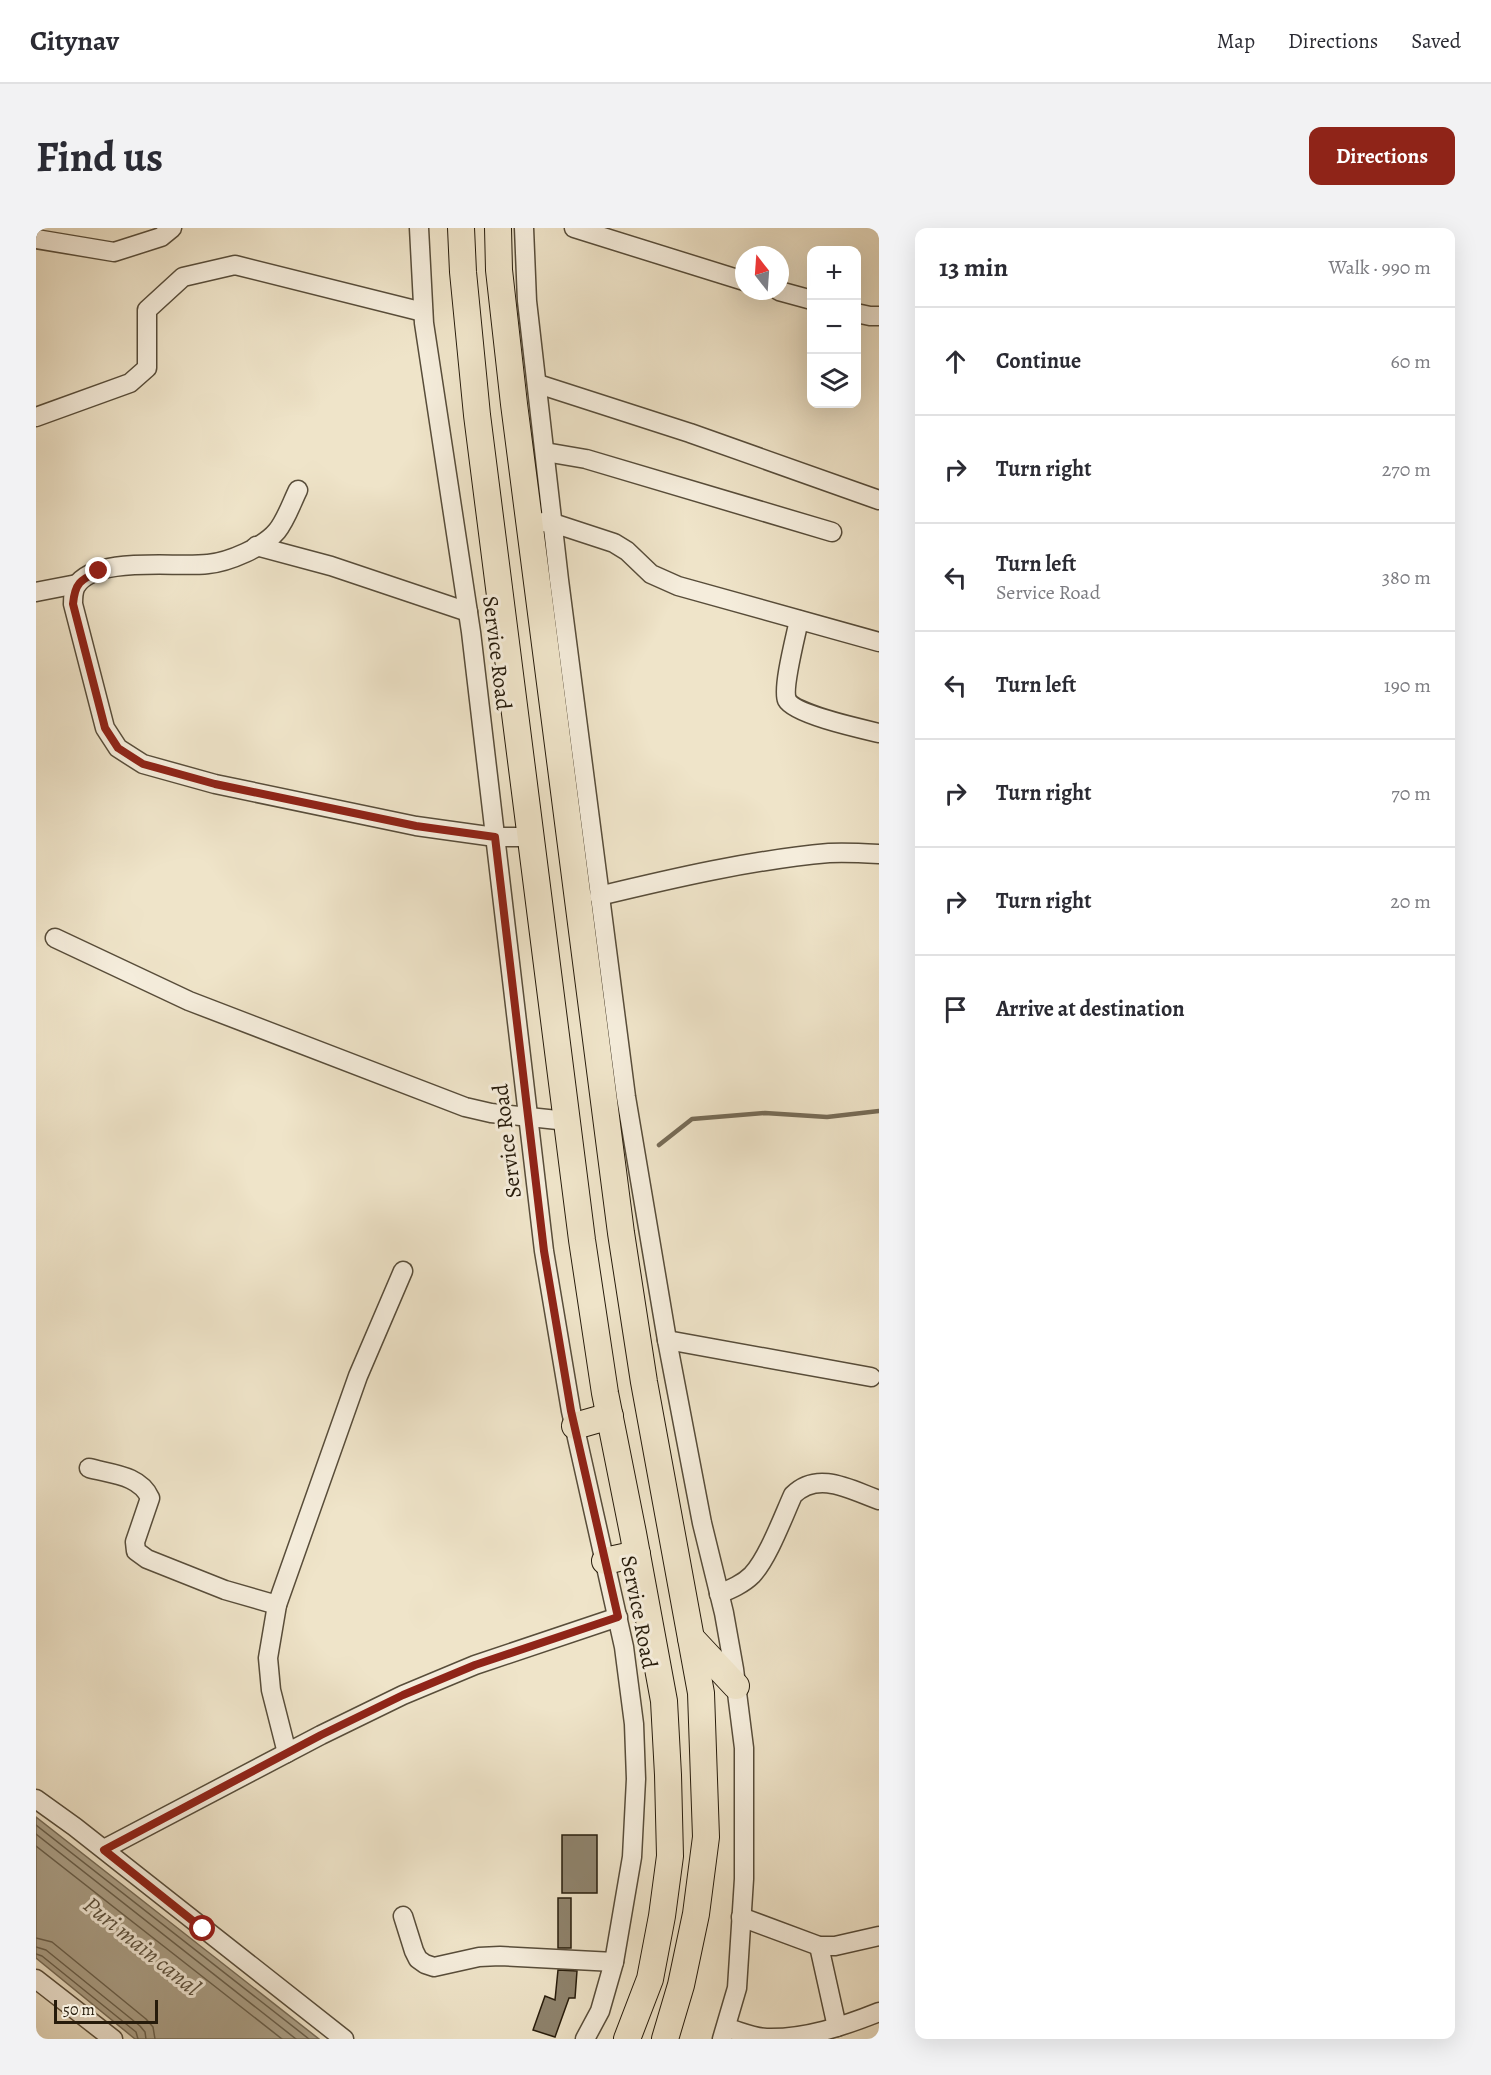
<!DOCTYPE html>
<html lang="en">
<head>
<meta charset="utf-8">
<style>
  :root { --surface:#fff; --page:#f2f2f3; --text:#2b2b33; --muted:#7c7c81; --line:#e1e1e2; --accent:#8f2418 }
  body { margin:0; font-family:Alegreya,serif; background:var(--page); color:var(--text) }
  .controls { position:absolute; right:18px; top:18px; display:grid; overflow:hidden; border-radius:12px; box-shadow:0 6px 24px #0002 }
  .controls button { width:54px; height:54px; display:grid; place-items:center; padding:0; border:0; border-bottom:2px solid var(--line); background:var(--surface); color:var(--text); font:30px sans-serif }
  .compass { position:absolute; left:699px; top:18px; width:54px; height:54px; border-radius:50%; background:var(--surface); box-shadow:0 6px 24px #0002; rotate:343deg }
  .scale { position:absolute; left:18px; bottom:15px; width:104px; box-sizing:border-box; padding-left:6px; border:3px solid #261b0b; border-top:0; font-size:16px; line-height:21px; white-space:nowrap; color:#261b0b; -webkit-text-stroke:4px #f5eddc; paint-order:stroke }
  .stop { position:absolute; width:18px; height:18px; margin:-14px; border:4px solid #8f2418; border-radius:50%; background:#fff }
  .stop.end { background:#8f2418; border-color:#fff; box-shadow:0 2px 6px #0008 }
  .list { margin:0; padding:0; list-style:none }
  h2 { display:flex; justify-content:space-between; align-items:center; height:78px; margin:0; padding:0 24px; font-size:26px }
  h2 small { font-size:20px; font-weight:400; color:var(--muted) }
  .list li { display:grid; grid-template-columns:39px 1fr auto; gap:18px; align-items:center; box-sizing:border-box; height:108px; padding:0 24px; border-top:2px solid var(--line) }
  .list b { display:block; font-size:22px; white-space:nowrap }
  .list p { margin:0; font-size:20px; white-space:nowrap; color:var(--muted) }
  .list em { font-size:20px; font-style:normal; color:var(--muted) }
  .icon { flex:none; width:33px; height:33px; fill:none; stroke:currentColor; stroke-width:2; stroke-linecap:round; stroke-linejoin:round }
  .map { position:relative; flex:none; width:843px; height:1811px; overflow:hidden; border-radius:12px }
  header { display:flex; align-items:center; gap:36px; box-sizing:border-box; height:84px; padding:0 30px; background:var(--surface); border-bottom:2px solid var(--line) }
  header strong { font-size:28px }
  nav { display:flex; gap:33px; margin-inline-start:auto; font-size:21px }
  .intro { display:flex; align-items:center; justify-content:space-between; box-sizing:border-box; height:144px; padding:0 36px }
  h1 { margin:0; font-size:42px }
  .button { padding:15px 27px; border-radius:12px; background:var(--accent); color:#fff; font-size:21px; font-weight:700 }
  main { display:flex; gap:36px; padding:0 36px }
  aside { flex:1; background:var(--surface); border-radius:12px; box-shadow:0 6px 24px #0002 }
  .map>svg:first-child { display:block }
  .water { fill:#aba088; stroke:#766b56; stroke-width:1.5 }
  .lines { fill:none; stroke-linecap:round; stroke-linejoin:round }
  .shore { stroke:#685e4a; stroke-width:1.5 }
  .stream { stroke:#766b56; stroke-width:4.5 }
  .building { fill:#8f846e; stroke:#261b0b; stroke-width:1.5 }
  .minor-casing { stroke:#584d3a; stroke-width:21 }
  .highway-casing { stroke:#261b0b; stroke-width:28 }
  .minor { stroke:#f5eddc; stroke-width:18 }
  .highway { stroke:#efe4c9; stroke-width:26 }
  .route { stroke:#8f2418; stroke-width:8 }
  .labels { text-anchor:middle; dominant-baseline:central; stroke-width:6; stroke-linejoin:round; paint-order:stroke }
  .street-label { font-size:22px; fill:#261b0b; stroke:#f5eddc }
  .water-label { font-size:24px; font-style:italic; fill:#5b503d; stroke:#f5eddc }
</style>
</head>
<body>
<header>
<strong>Citynav</strong>
<nav><a>Map</a><a>Directions</a><a>Saved</a></nav>
</header>
<div class="intro"><h1>Find us</h1><a class="button">Directions</a></div>
<main>
<div class="map">
<svg width="843" height="1811" viewBox="0 0 843 1811">
  <rect width="100%" height="100%" fill="#efe4c9"/>
  <filter id="stains"><feTurbulence type="fractalNoise" baseFrequency=".00333" numOctaves="4"/><feColorMatrix values="0 0 0 0 .2 0 0 0 0 .09 0 0 0 0 .02 0 0 0 .5 -.17"/></filter>
  <radialGradient id="worn" r=".72"><stop offset=".6" stop-color="#630" stop-opacity="0"/><stop offset="1" stop-color="#630" stop-opacity=".3"/></radialGradient>
  <path class="water" d="M0 1589 283 1811H99L0 1730Z"/>
  <g class="lines">
    <g class="shore">
      <path d="M0 1597 273 1811"/>
      <path d="M0 1606 260 1811"/>
      <path d="M0 1618 246 1811"/>
      <path d="M0 1710 16 1714 110 1791 117 1799 119 1811"/>
      <path d="M0 1719 10 1722 104 1798 109 1804 110 1811"/>
      <path d="M0 1726 6 1728 100 1804 102 1811"/>
    </g>
    <path class="stream" d="M623 917 656 891 729 885 791 889 843 883"/>
  </g>
  <g class="building">
    <rect x="526" y="1607" width="35" height="58"/>
    <rect x="522" y="1670" width="13" height="50"/>
    <path d="M522 1742 541 1743 539 1770H533L519 1809 497 1802 509 1768 519 1772Z"/>
  </g>
  <g class="lines">
    <defs>
      <g id="minor">
        <path d="M383 0 388 95 435 404 508 1023 535 1183 588 1419 598 1496 600 1551 596 1629 578 1734 564 1783 549 1811"/>
        <path d="M488 0 491 73 523 352 590 869 631 1112 666 1295 688 1385 698 1441 708 1520V1651L701 1760 686 1811"/>
        <path d="M538 0 708 53"/>
        <path d="M0 11 78 24 125 9 136 0"/>
        <path d="M743 63 776 72"/>
        <path d="M820 85 834 88H843"/>
        <path d="M502 156 654 205 843 272"/>
        <path d="M0 189 94 155 111 140V82L147 49 199 37 387 84"/>
        <path d="M509 224 550 231 796 304"/>
        <path d="M262 262C256 274 250 292 241 303 228 319 193 334 172 336 139 340 60 327 40 358 37 363 37 370 37 376L69 500 82 520 107 536 179 556 380 598 459 609H494"/>
        <path d="M507 294 517 295 578 315 591 323 615 346 642 358 843 414"/>
        <path d="M220 318 295 338 432 384"/>
        <path d="M0 364 41 356"/>
        <path d="M763 392C760 407 746 460 751 472 758 486 826 501 843 505"/>
        <path d="M563 668C638 650 715 632 793 625 809 624 826 625 843 626"/>
        <path d="M19 710 153 773 429 879 455 885 531 893"/>
        <path d="M631 1112 835 1149"/>
        <path d="M53 1240C75 1246 104 1247 114 1270L99 1314 100 1323 111 1331 189 1362 241 1377"/>
        <path d="M683 1366C695 1361 707 1356 716 1347 732 1330 747 1289 757 1267 782 1242 815 1262 843 1272"/>
        <path d="M251 1525 235 1462 232 1430 241 1377 322 1148 367 1043"/>
        <path d="M0 1571 39 1599 308 1811"/>
        <path d="M68 1621 285 1507 367 1467 439 1437 582 1389"/>
        <path d="M367 1688 378 1723 382 1731 389 1736 398 1739 443 1729 464 1728 578 1734"/>
        <path d="M705 1689 783 1718H799L843 1708"/>
        <path d="M783 1718 801 1799"/>
        <path d="M0 1751 77 1811"/>
        <path d="M691 1800C703 1803 718 1810 731 1810 769 1811 808 1798 843 1784"/>
      </g>
      <g id="highway">
        <path d="M425 0 427 44 441 187 546 1012 569 1165 597 1305 628 1473 632 1547 634 1628 626 1688 614 1751 591 1811"/>
        <path d="M462 0 463 42 478 176 585 1005 608 1154 665 1465 670 1609 660 1686 645 1757 629 1811"/>
        <path d="M539 1198 574 1188"/>
        <path d="M569 1333 601 1326"/>
        <path d="M655 1410 700 1458"/>
      </g>
    </defs>
    <use href="#minor" class="minor-casing"/>
    <use href="#highway" class="highway-casing"/>
    <use href="#minor" class="minor"/>
    <use href="#highway" class="highway"/>
  </g>
  <g class="lines">
    <path class="route" d="M63 343C44 352 39 355 37 376L69 500 82 520 107 536 179 556 380 598 459 609 508 1023 535 1183 582 1389 439 1437 367 1467 285 1507 68 1622 167 1701"/>
  </g>
  <g class="labels">
    <g class="street-label">
      <text transform="translate(461 425) rotate(83)">Service Road</text>
      <text transform="translate(471 913) rotate(-97)">Service Road</text>
      <text transform="translate(603 1384) rotate(79)">Service Road</text>
    </g>
    <g class="water-label">
      <text transform="translate(106 1718) rotate(39)">Puri main canal</text>
    </g>
  </g>
  <rect width="100%" height="100%" filter="url(#stains)"/>
  <rect width="100%" height="100%" fill="url(#worn)"/>
</svg>
<div class="controls">
<button>+</button>
<button>−</button>
<button><svg class="icon" aria-label="layers" viewBox="0 0 24 24"><path d="M12 4l9 5-9 5-9-5zM3 14l9 5 9-5"/></svg></button>
</div>
<svg class="compass" viewBox="-18 -18 36 36"><path d="M0-13l5 13h-10z" fill="#e53935"/><path d="M0 13l5-13h-10z" fill="#7c7c81"/></svg>
<div class="scale">50 m</div>
<div class="stop" style="left:167px;top:1701px"></div>
<div class="stop end" style="left:63px;top:343px"></div>
</div>
<aside>
<h2>13 min<small>Walk · 990 m</small></h2>
<ul class="list">
<li><svg class="icon" aria-label="ahead" viewBox="0 0 24 24"><path d="M12 20V5M6 11l6-6 6 6"/></svg><div><b>Continue</b></div><em>60 m</em></li>
<li><svg class="icon" aria-label="right" viewBox="0 0 24 24"><path d="M7 20v-9h11M14 6l5 5-5 5"/></svg><div><b>Turn right</b></div><em>270 m</em></li>
<li><svg class="icon" aria-label="left" viewBox="0 0 24 24"><path d="M17 20v-9H6M10 6l-5 5 5 5"/></svg><div><b>Turn left</b><p>Service Road</p></div><em>380 m</em></li>
<li><svg class="icon" aria-label="left" viewBox="0 0 24 24"><path d="M17 20v-9H6M10 6l-5 5 5 5"/></svg><div><b>Turn left</b></div><em>190 m</em></li>
<li><svg class="icon" aria-label="right" viewBox="0 0 24 24"><path d="M7 20v-9h11M14 6l5 5-5 5"/></svg><div><b>Turn right</b></div><em>70 m</em></li>
<li><svg class="icon" aria-label="right" viewBox="0 0 24 24"><path d="M7 20v-9h11M14 6l5 5-5 5"/></svg><div><b>Turn right</b></div><em>20 m</em></li>
<li><svg class="icon" aria-label="arrive" viewBox="0 0 24 24"><path d="M6 21V4h12l-3 4 3 4H6"/></svg><div><b>Arrive at destination</b></div></li>
</ul>
</aside>
</main>
</body>
</html>
